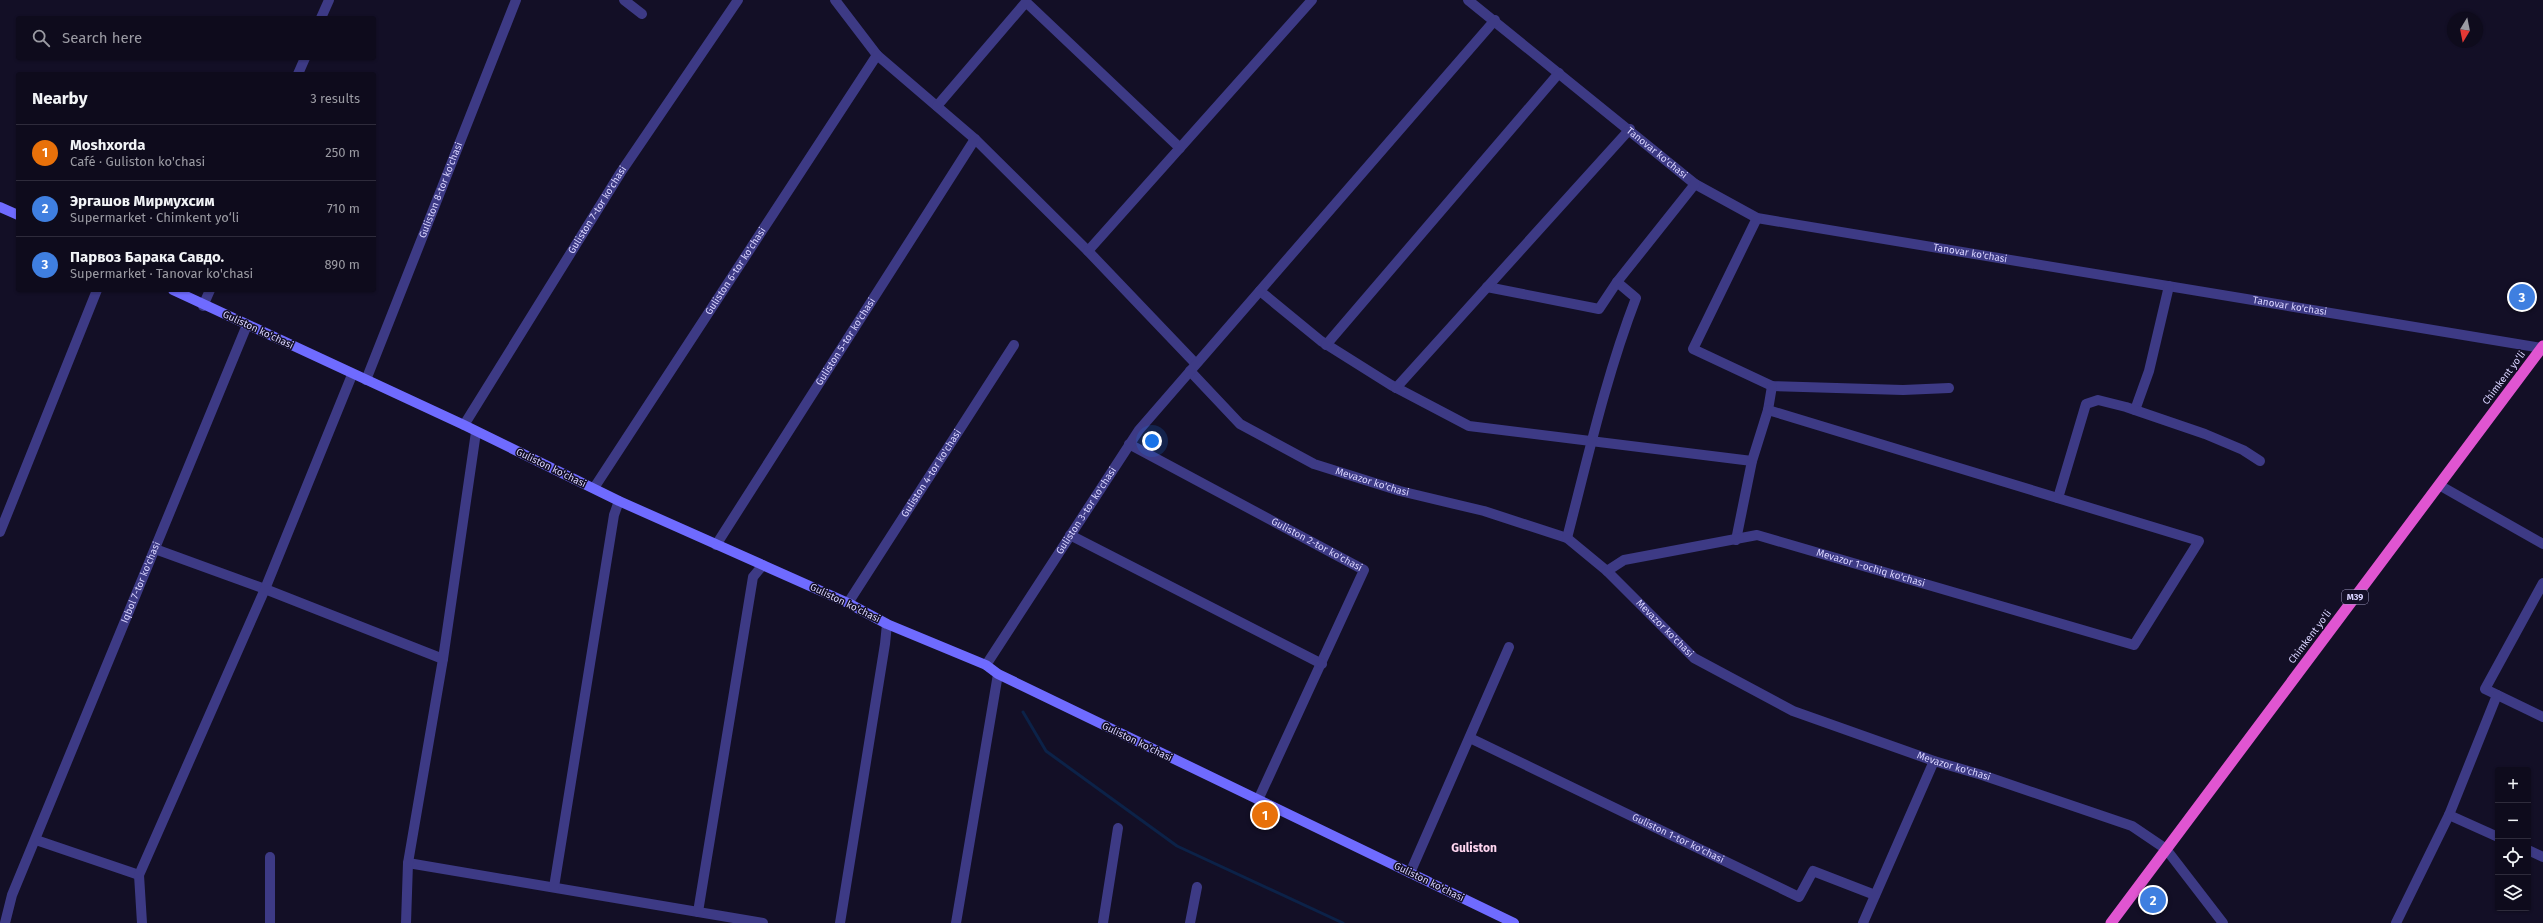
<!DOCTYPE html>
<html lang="en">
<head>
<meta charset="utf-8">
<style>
  :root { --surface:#0e0b1c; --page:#1c1929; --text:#f1f3f6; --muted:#9b9ba3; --line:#2e2b3b; --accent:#0f766e }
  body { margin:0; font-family:"Fira Sans",sans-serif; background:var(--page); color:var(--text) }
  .controls { position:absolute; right:12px; bottom:12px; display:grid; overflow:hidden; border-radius:4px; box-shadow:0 1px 3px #0004 }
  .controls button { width:36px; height:36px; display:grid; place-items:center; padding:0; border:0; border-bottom:1px solid var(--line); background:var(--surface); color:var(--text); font:20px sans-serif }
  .compass { position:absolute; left:2447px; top:12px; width:36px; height:36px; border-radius:50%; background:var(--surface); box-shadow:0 1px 3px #0004; rotate:190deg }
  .you { position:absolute; left:1152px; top:441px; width:14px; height:14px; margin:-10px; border:3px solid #fff; border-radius:50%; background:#1a73e8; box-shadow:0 0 0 6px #1a73e833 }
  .badge { display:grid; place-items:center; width:26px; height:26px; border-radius:50%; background:var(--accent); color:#fff; font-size:13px; font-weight:700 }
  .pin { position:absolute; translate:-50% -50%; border:2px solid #fff; box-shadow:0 1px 4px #0006 }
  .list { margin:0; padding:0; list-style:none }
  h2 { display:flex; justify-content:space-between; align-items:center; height:52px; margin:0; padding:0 16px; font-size:17px }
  h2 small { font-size:13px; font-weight:400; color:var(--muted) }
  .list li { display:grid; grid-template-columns:26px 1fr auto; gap:12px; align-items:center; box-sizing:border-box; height:56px; padding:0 16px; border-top:1px solid var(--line) }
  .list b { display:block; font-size:15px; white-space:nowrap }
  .list p { margin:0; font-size:13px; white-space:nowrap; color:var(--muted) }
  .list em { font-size:13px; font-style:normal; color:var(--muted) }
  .icon { flex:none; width:22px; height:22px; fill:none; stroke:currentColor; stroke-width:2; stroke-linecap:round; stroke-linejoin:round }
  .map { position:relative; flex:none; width:2543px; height:923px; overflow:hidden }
  .search { position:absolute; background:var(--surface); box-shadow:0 1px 3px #0004; left:16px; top:16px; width:360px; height:44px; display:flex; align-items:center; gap:10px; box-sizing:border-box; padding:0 14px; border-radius:4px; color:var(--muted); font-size:15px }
  .panel { position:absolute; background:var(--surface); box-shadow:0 1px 3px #0004; left:16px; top:72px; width:360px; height:220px; border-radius:4px }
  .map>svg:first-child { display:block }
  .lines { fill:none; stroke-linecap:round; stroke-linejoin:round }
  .stream { stroke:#0c2248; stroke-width:3 }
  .minor { stroke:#3d3a85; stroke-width:10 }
  .secondary { stroke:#6f6bff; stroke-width:10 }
  .trunk { stroke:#e055d1; stroke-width:11 }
  .labels { text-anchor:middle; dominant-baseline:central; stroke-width:3; stroke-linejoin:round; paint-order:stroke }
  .shield { fill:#130f26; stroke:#9e99be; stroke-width:1 }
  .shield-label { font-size:9px; font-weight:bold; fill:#d9d4ff }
  .street-label { font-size:10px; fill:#d9d4ff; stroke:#130f26 }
  .quarter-label { font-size:12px; font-weight:bold; fill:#ffd6f0; stroke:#130f26 }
</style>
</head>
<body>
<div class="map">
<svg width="2543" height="923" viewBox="0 0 2543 923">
  <rect width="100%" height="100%" fill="#130f26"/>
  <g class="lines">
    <path class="stream" d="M1023 712 1046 751 1177 846 1343 923"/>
    <g class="minor">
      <path d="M624 0 642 14"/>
      <path d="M835 0 877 55 975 139 1088 251 1195 363"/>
      <path id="s1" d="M1468 0 1695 184 1757 218 2542 348"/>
      <path d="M321 18 329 0"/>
      <path d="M298 74 305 58"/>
      <path d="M937 106 1026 2 1180 148"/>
      <path d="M1757 218 1693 349 1772 386 1903 390 1949 388"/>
      <path d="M1088 251 1312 0"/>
      <path d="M1487 287 1599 309 1617 282 1695 184"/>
      <path d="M1260 291 1321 341 1391 385 1469 426 1752 461"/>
      <path d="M203 306 210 290"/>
      <path d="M1326 345 1559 73"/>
      <path id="s2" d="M1190 371 1240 424 1314 464 1400 491 1484 511 1567 538 1607 571 1694 658 1793 711 1934 761 1982 775 2132 826 2166 849 2223 923"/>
      <path id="s3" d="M366 380 516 0"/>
      <path d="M1396 388 1630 129"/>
      <path d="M2135 410 2149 371 2169 286"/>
      <path id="s4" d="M464 425 621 172 738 0"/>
      <path id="s5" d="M1129 444 1364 570 1258 800"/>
      <path d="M2439 485 2543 544"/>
      <path id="s6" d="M594 488 877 55"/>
      <path d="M2058 498 2086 404 2098 400 2126 407 2205 434 2243 450 2260 461"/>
      <path d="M0 532 97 290"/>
      <path d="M1070 535 1322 664"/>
      <path d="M1567 538C1588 457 1606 376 1636 298L1617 282"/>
      <path d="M1736 540 1752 461 1768 410 1772 386"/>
      <path id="s7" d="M716 545 975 139"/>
      <path d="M155 549 265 589 443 659"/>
      <path id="s8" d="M1607 571 1624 560 1757 535 2134 645 2199 541 1768 410"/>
      <path d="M2543 583 2485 689 2543 717"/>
      <path id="s9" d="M848 603 1014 345"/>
      <path id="s10" d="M986 665 1139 430 1495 20"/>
      <path id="s11" d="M1470 738 1799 897 1813 871 1875 895"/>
      <path d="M2449 815 2498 837"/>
      <path d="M36 840 139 875"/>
      <path d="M2528 850 2543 857"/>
      <path d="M408 863 763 923"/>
      <path d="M1410 873 1509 647"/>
      <path d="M554 887 614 515 619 501"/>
      <path d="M698 912 753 577 763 565"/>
      <path id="s12" d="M5 923 12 895 247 325"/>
      <path d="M142 923 139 875 265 589 352 375"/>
      <path d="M270 923V857"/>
      <path d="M406 923 408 863 443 659 476 432"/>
      <path d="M840 923 885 644 887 624"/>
      <path d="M956 923 998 674"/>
      <path d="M1103 923 1118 828"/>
      <path d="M1190 923 1197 887"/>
      <path d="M1863 923 1934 761"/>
      <path d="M2396 923 2449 815 2497 695"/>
    </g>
    <g class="secondary">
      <path d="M0 207 18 215"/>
      <path d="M173 290 464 425 619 501 848 603 887 624 986 665 998 674 1514 923"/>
    </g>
    <path class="trunk" d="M2111 923 2543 346"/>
  </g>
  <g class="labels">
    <rect class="shield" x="2342" y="590" width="26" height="14" rx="3"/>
    <g class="shield-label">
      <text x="2355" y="597">M39</text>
    </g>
    <g class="street-label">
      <text stroke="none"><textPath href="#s1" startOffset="243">Tanovar ko'chasi</textPath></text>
      <text stroke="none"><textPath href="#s3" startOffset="204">Guliston 8-tor ko'chasi</textPath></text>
      <text stroke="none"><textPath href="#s4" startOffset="253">Guliston 7-tor ko'chasi</textPath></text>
      <text stroke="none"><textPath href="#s1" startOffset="579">Tanovar ko'chasi</textPath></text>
      <text stroke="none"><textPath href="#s6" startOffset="259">Guliston 6-tor ko'chasi</textPath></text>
      <text stroke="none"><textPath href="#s1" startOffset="903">Tanovar ko'chasi</textPath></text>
      <text transform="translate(258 330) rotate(25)">Guliston ko'chasi</text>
      <text stroke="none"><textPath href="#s7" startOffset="241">Guliston 5-tor ko'chasi</textPath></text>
      <text transform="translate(2504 378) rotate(-53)">Chimkent yo‘li</text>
      <text transform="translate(551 468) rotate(26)">Guliston ko'chasi</text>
      <text stroke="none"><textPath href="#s9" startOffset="154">Guliston 4-tor ko'chasi</textPath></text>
      <text stroke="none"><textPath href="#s2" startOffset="218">Mevazor ko'chasi</textPath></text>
      <text stroke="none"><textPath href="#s10" startOffset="184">Guliston 3-tor ko'chasi</textPath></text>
      <text stroke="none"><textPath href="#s5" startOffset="213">Guliston 2-tor ko'chasi</textPath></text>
      <text stroke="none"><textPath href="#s8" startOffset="274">Mevazor 1-ochiq ko'chasi</textPath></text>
      <text stroke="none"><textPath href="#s12" startOffset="367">Iqbol 7-tor ko'chasi</textPath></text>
      <text transform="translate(845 603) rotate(26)">Guliston ko'chasi</text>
      <text stroke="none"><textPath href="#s2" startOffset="554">Mevazor ko'chasi</textPath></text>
      <text transform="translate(2310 637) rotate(-53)">Chimkent yo‘li</text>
      <text transform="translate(1137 742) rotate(26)">Guliston ko'chasi</text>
      <text stroke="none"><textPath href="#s2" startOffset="878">Mevazor ko'chasi</textPath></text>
      <text stroke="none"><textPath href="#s11" startOffset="231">Guliston 1-tor ko'chasi</textPath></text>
      <text transform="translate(1429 882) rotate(26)">Guliston ko'chasi</text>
    </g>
    <g class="quarter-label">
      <text x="1474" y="848">Guliston</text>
    </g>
  </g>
</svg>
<div class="controls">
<button>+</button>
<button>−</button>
<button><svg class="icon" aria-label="locate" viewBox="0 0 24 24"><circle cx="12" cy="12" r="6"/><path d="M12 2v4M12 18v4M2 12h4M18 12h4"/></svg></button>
<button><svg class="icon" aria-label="layers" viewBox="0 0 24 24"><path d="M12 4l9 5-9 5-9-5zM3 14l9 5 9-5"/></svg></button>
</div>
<svg class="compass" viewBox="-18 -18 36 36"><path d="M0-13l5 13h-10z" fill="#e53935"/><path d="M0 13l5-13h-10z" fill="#9b9ba3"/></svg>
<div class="you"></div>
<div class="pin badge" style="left:1265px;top:815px;background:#e8710a">1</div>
<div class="pin badge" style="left:2153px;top:900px;background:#3f7fe0">2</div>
<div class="pin badge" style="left:2522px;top:297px;background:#3f7fe0">3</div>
<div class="search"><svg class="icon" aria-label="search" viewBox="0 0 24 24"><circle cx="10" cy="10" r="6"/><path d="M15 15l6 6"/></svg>Search here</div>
<section class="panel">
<h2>Nearby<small>3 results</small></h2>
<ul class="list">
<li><span class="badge" style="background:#e8710a">1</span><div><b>Moshxorda</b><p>Café · Guliston ko'chasi</p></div><em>250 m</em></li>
<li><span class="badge" style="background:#3f7fe0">2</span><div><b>Эргашов Мирмухсим</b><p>Supermarket · Chimkent yo‘li</p></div><em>710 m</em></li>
<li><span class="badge" style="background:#3f7fe0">3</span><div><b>Парвоз Барака Савдо.</b><p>Supermarket · Tanovar ko'chasi</p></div><em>890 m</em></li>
</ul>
</section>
</div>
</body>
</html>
